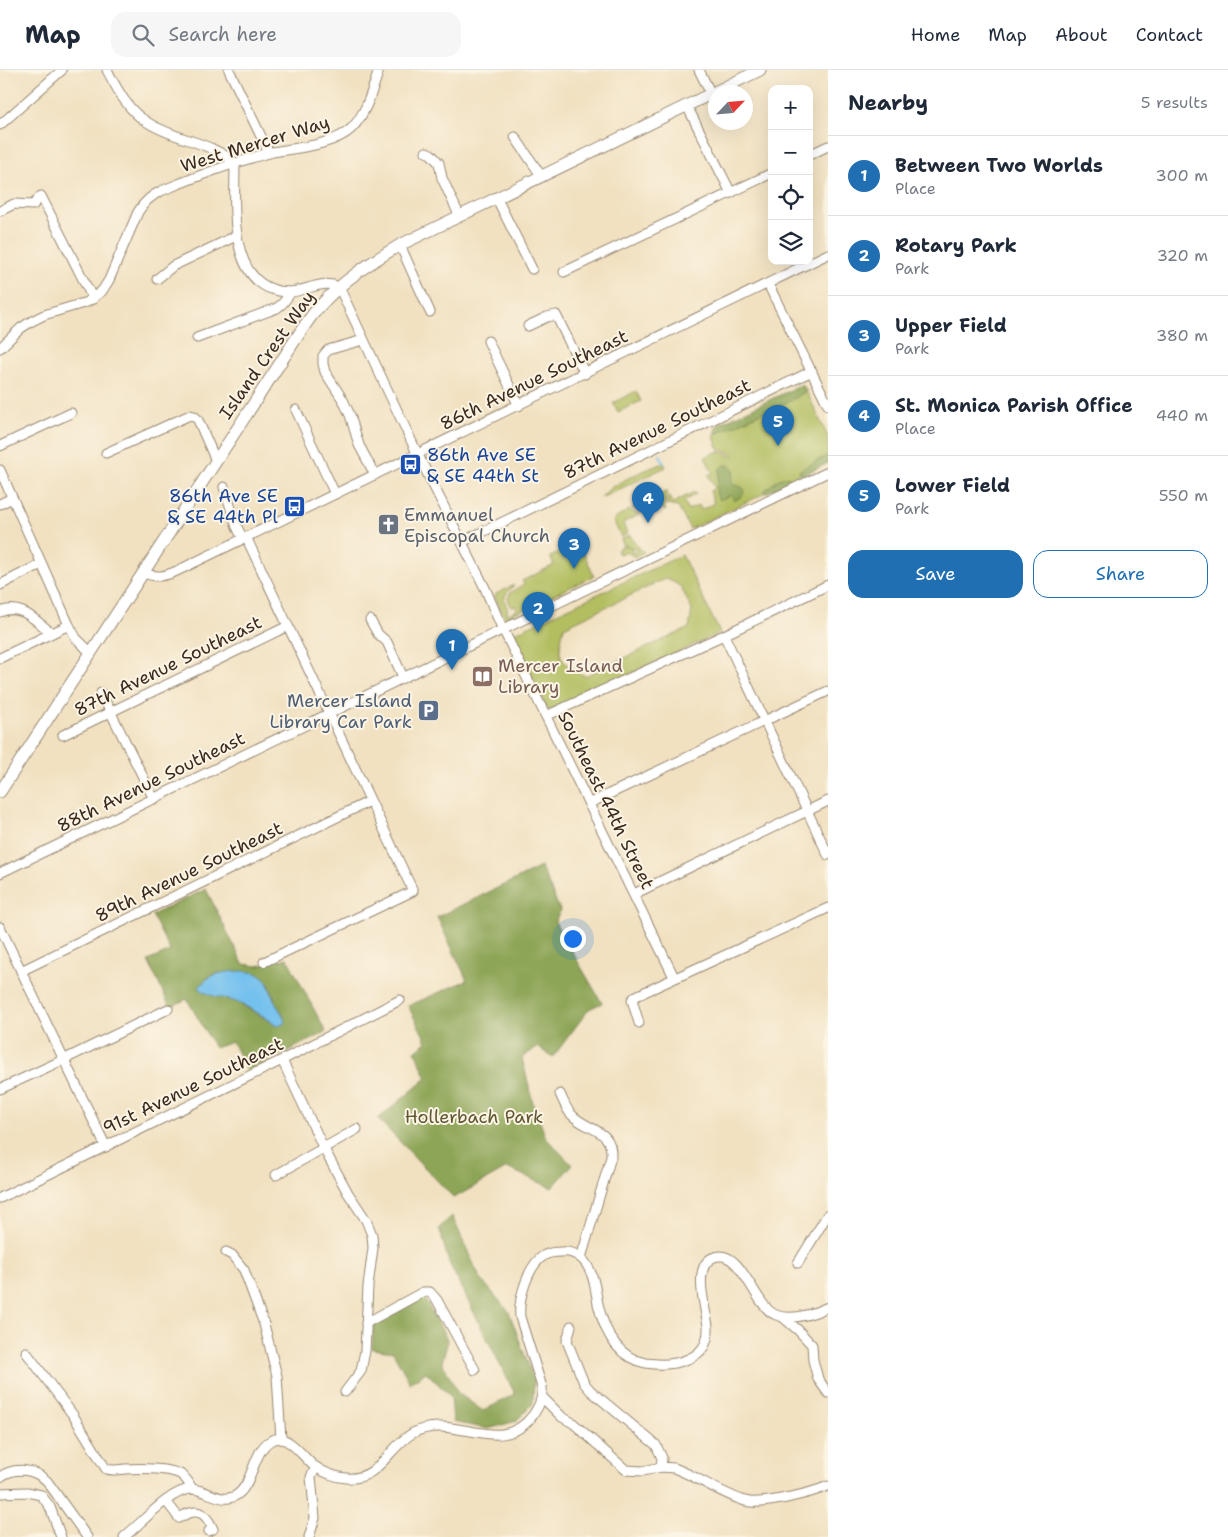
<!DOCTYPE html>
<html lang="en">
<head>
<meta charset="utf-8">
<style>
  :root { --surface:#fff; --page:#f6f6f7; --text:#1f2937; --muted:#747a83; --line:#e0e1e3; --accent:#1f6fb2 }
  body { margin:0; font-family:"Shantell Sans",sans-serif; background:var(--page); color:var(--text) }
  .controls { position:absolute; right:15px; top:15px; display:grid; overflow:hidden; border-radius:10px; box-shadow:0 5px 20px #0002 }
  .controls button { width:45px; height:45px; display:grid; place-items:center; padding:0; border:0; border-bottom:1px solid var(--line); background:var(--surface); color:var(--text); font:25px sans-serif }
  .compass { position:absolute; left:708px; top:15px; width:45px; height:45px; border-radius:50%; background:var(--surface); box-shadow:0 5px 20px #0002; rotate:64deg }
  .you { position:absolute; left:572px; top:868px; width:18px; height:18px; margin:-12px; border:4px solid #fff; border-radius:50%; background:#1a73e8; box-shadow:0 0 0 8px #1a73e833 }
  .badge { display:grid; place-items:center; width:32px; height:32px; border-radius:50%; background:var(--accent); color:#fff; font-size:16px; font-weight:700 }
  .pin { position:absolute; translate:-50% -41px; filter:drop-shadow(0 1px 2px #0008) }
  .pin::after { content:''; position:absolute; top:26px; width:18px; height:15px; background:inherit; clip-path:polygon(0 0,100% 0,50% 100%) }
  .list { margin:0; padding:0; list-style:none }
  h2 { display:flex; justify-content:space-between; align-items:center; height:65px; margin:0; padding:0 20px; font-size:21px }
  h2 small { font-size:16px; font-weight:400; color:var(--muted) }
  .list li { display:grid; grid-template-columns:32px 1fr auto; gap:15px; align-items:center; box-sizing:border-box; height:80px; padding:0 20px; border-top:1px solid var(--line) }
  .list b { display:block; font-size:19px; white-space:nowrap }
  .list p { margin:0; font-size:16px; white-space:nowrap; color:var(--muted) }
  .list em { font-size:16px; font-style:normal; color:var(--muted) }
  .actions { display:flex; gap:10px; padding:15px 20px }
  .actions a { flex:1; padding:11px 0; border:1px solid var(--accent); border-radius:15px; text-align:center; font-size:18px; color:var(--accent) }
  .actions .main { background:var(--accent); color:#fff }
  .icon { flex:none; width:28px; height:28px; fill:none; stroke:currentColor; stroke-width:2; stroke-linecap:round; stroke-linejoin:round }
  .map { position:relative; flex:none; width:828px; height:1467px; overflow:hidden }
  header { display:flex; align-items:center; gap:30px; box-sizing:border-box; height:70px; padding:0 25px; background:var(--surface); border-bottom:1px solid var(--line) }
  header strong { font-size:24px }
  nav { display:flex; gap:28px; margin-inline-start:auto; font-size:18px }
  .search { width:350px; height:45px; background:var(--page); display:flex; align-items:center; gap:12px; box-sizing:border-box; padding:0 18px; border-radius:15px; color:var(--muted); font-size:19px }
  main { display:flex }
  aside { flex:1; background:var(--surface) }
  .map>svg:first-child { display:block }
  .green { fill:#b2be60; stroke:#76743f; fill-rule:evenodd }
  .forest { fill:#8da556; stroke:#64683a; fill-rule:evenodd }
  .water { fill:#74c1ee; stroke:#587686 }
  .lines { fill:none; stroke-linecap:round; stroke-linejoin:round }
  .stream { stroke:#74c1ee; stroke-width:2 }
  .minor-casing { stroke:#968670; stroke-width:11 }
  .major-casing { stroke:#968670; stroke-width:13 }
  .minor { stroke:#fff; stroke-width:9 }
  .major { stroke:#fff; stroke-width:11 }
  .labels { text-anchor:middle; dominant-baseline:central; stroke-width:4; stroke-linejoin:round; paint-order:stroke }
  .street-label { font-size:18px; fill:#3b2a1e; stroke:#fcf5e5 }
  .transit-label { font-size:18px; fill:#164399; stroke:#fcf5e5; text-anchor:start }
  .worship-label { font-size:18px; fill:#5b616d; stroke:#fcf5e5; text-anchor:start }
  .education-label { font-size:18px; fill:#785e54; stroke:#fcf5e5; text-anchor:start }
  .service-label { font-size:18px; fill:#4e5e75; stroke:#fcf5e5; text-anchor:end }
  .park-label { font-size:18px; fill:#5f5632; stroke:#fcf5e5 }
</style>
</head>
<body>
<header>
<strong>Map</strong>
<div class="search"><svg class="icon" aria-label="search" viewBox="0 0 24 24"><circle cx="10" cy="10" r="6"/><path d="M15 15l6 6"/></svg>Search here</div>
<nav><a>Home</a><a>Map</a><a>About</a><a>Contact</a></nav>
</header>
<main>
<div class="map">
<svg width="828" height="1467" viewBox="0 0 828 1467">
  <rect width="100%" height="100%" fill="#fcf5e5"/>
  <filter id="ink" filterUnits="userSpaceOnUse"><feTurbulence type="fractalNoise" baseFrequency=".02" numOctaves="2"/><feDisplacementMap in="SourceGraphic" scale="10" xChannelSelector="R" yChannelSelector="G"/><feConvolveMatrix kernelMatrix="1 2 1 2 8 2 1 2 1" color-interpolation-filters="sRGB"/></filter>
  <filter id="wash" filterUnits="userSpaceOnUse"><feTurbulence type="fractalNoise" baseFrequency=".0096" numOctaves="4" result="noise"/><feDisplacementMap in="SourceGraphic" scale="20" xChannelSelector="R" yChannelSelector="G"/><feGaussianBlur stdDeviation="1.12" result="paint"/><feColorMatrix in="noise" values="0 0 0 0 0 0 0 0 0 0 0 0 0 0 0 0 0 1.4 0 .05"/><feComposite in="paint" operator="in"/></filter>
  <g filter="url(#wash)">
    <rect width="100%" height="100%" fill="#f1e1c1"/>
    <g class="green">
      <path d="M804 316 828 367V389L755 428 690 459 678 437 671 436 668 434 666 435 669 425 673 433 694 422 696 424 684 431 688 440 699 435 701 440 714 433 710 421 715 418 708 405 713 403 705 387 719 381 734 387 733 384 719 379 714 367 716 363 721 362 719 359Z"/>
      <path d="M636 321 641 331 618 342 613 333Z"/>
      <path d="M664 393 666 397 601 428C611 413 647 399 664 393Z"/>
      <path d="M667 421 664 436 666 441 658 437 642 444 632 438Z"/>
      <path d="M629 440 639 445 624 452V457L628 463 621 467 613 450Z"/>
      <path d="M630 465 640 480 644 482 634 487 627 482 619 484 617 480 624 475 631 477 633 483 636 482V479L623 474 621 469Z"/>
      <path d="M573 476 582 479 594 506 505 548 495 527 496 524 514 515C506 526 501 524 508 540L507 542 508 544 517 540 516 536 511 537 508 528 510 523 524 514 522 511 554 495 550 487Z"/>
      <path d="M682 485 720 563 548 641 512 564ZM667 508 681 517 692 540 689 558 585 606C557 591 557 587 564 557Z"/>
    </g>
    <g class="forest">
      <path d="M801 315 805 322 792 330 761 343 721 362 716 363V357L721 353Z"/>
      <path d="M828 385V393L803 405 799 403 800 400Z"/>
      <path d="M725 395 730 396 734 400 732 411 734 415 742 417 745 421 742 426 734 431 731 425 719 430 716 423 720 398Z"/>
      <path d="M788 406 792 410 766 423 764 421 777 410Z"/>
      <path d="M541 797 560 840 555 852 602 933 589 939 553 987 537 977 522 988 533 1033 546 1068 572 1095 552 1118 507 1098 454 1128 378 1049 427 1008 415 981 427 972 408 936 467 910 437 847Z"/>
      <path d="M206 819 243 894 258 896 287 888 326 962 247 1001 232 972 215 978 187 929 170 937 148 891 170 881 152 845ZM221 903 268 912 278 937 283 944 278 956 203 912 212 905Z"/>
      <path d="M452 1146 480 1208 509 1242 534 1310 533 1334 516 1351 488 1359 453 1352 451 1327 426 1302 410 1313 393 1282 372 1279 373 1256 424 1227 448 1271 442 1292 458 1323 483 1341 515 1324 449 1193 439 1158Z"/>
    </g>
    <path class="water" d="M242 901C269 903 266 911 275 932 279 940 284 944 285 953L278 956C265 947 251 938 236 932 222 926 212 929 199 918 209 902 225 902 242 901Z"/>
    <g class="lines">
      <path class="stream" d="M660 385 664 393"/>
    </g>
  </g>
  <g filter="url(#ink)">
    <g class="lines">
      <defs>
        <g id="minor">
          <path d="M107 0C117 19 128 41 147 52 174 70 210 71 235 93 235 135 226 222 290 222 307 221 322 209 339 217L418 385 485 518 499 551 674 907"/>
          <path d="M229 0 269 83"/>
          <path d="M699 0 711 24"/>
          <path d="M687 36 731 123"/>
          <path d="M0 55 62 0"/>
          <path d="M515 67 542 107"/>
          <path d="M426 82 431 84 439 93 442 108 460 147"/>
          <path d="M809 85 828 76"/>
          <path d="M497 129 532 199"/>
          <path d="M0 141 14 134 33 135 41 126 93 229"/>
          <path d="M400 175 430 242"/>
          <path d="M564 202 772 103"/>
          <path d="M157 209 173 196 236 166"/>
          <path d="M768 214 828 335"/>
          <path d="M528 256 547 247 556 245 585 304"/>
          <path d="M197 268 277 238 283 233 291 222"/>
          <path d="M363 270 328 280 323 286V294L325 302 343 330 350 345 359 375 375 405"/>
          <path d="M488 271 519 336"/>
          <path d="M0 278 21 258 32 251 44 245 87 232 102 221 109 210 138 142C144 132 150 126 161 121 186 111 210 101 236 93 248 89 260 85 273 82 296 78 335 75 352 58 367 42 372 20 379 0"/>
          <path d="M296 340 335 424"/>
          <path d="M0 376 71 343"/>
          <path d="M106 383 190 345 194 346 198 350 216 391"/>
          <path d="M0 400 69 555 76 568 91 583"/>
          <path d="M224 417 237 457 243 469"/>
          <path d="M0 434 12 428"/>
          <path d="M246 467 413 821 264 892"/>
          <path d="M462 472 812 301"/>
          <path d="M143 502C156 509 166 506 179 500L828 184"/>
          <path d="M0 515 41 494"/>
          <path d="M0 542C22 533 35 551 52 563"/>
          <path d="M370 550 378 564 387 572 403 607"/>
          <path d="M724 565 828 785"/>
          <path d="M0 588 69 555"/>
          <path d="M101 623 154 729"/>
          <path d="M546 646 724 565 828 515"/>
          <path d="M63 665 288 556"/>
          <path d="M590 733 828 621"/>
          <path d="M0 803 828 402"/>
          <path d="M634 824 828 731"/>
          <path d="M0 857 106 1077"/>
          <path d="M21 901 370 731"/>
          <path d="M639 953 632 930 636 926 828 838"/>
          <path d="M282 990 324 1079 348 1123 366 1150 372 1165 373 1178 368 1216 365 1281 361 1301 345 1322"/>
          <path d="M0 1019 63 990 168 939"/>
          <path d="M560 1024C563 1030 566 1039 571 1044 586 1061 613 1058 611 1087L581 1188"/>
          <path d="M276 1105 357 1059"/>
          <path d="M0 1128 282 990 400 930"/>
          <path d="M226 1182 232 1185 244 1200 264 1254 277 1306 281 1369"/>
          <path d="M798 1193 828 1144"/>
          <path d="M784 1248 798 1260 812 1275 813 1290 818 1309 828 1323"/>
          <path d="M366 1253 423 1222H430L437 1230 475 1300"/>
          <path d="M571 1256 567 1271 584 1313 591 1321 656 1375 662 1388 661 1397"/>
          <path d="M26 1282 73 1345 106 1399C113 1401 118 1400 125 1399 139 1398 168 1398 180 1404 186 1407 189 1413 192 1419"/>
          <path d="M543 1328 562 1347 573 1353 626 1400 643 1401 661 1397 674 1398C698 1407 720 1423 745 1431 760 1436 812 1423 828 1416"/>
          <path d="M0 1407C15 1396 34 1399 47 1411L87 1467"/>
          <path d="M0 1423 27 1422 41 1425 50 1437 61 1467"/>
          <path d="M166 1431 179 1448C196 1437 205 1441 213 1459L209 1461"/>
          <path d="M124 1467C141 1454 170 1420 191 1419 207 1419 223 1436 238 1424 254 1412 254 1374 275 1369 289 1365 304 1388 314 1396 323 1402 335 1407 346 1408 379 1411 388 1377 413 1363 453 1341 501 1389 533 1345 539 1336 543 1328 542 1317L520 1247C518 1230 528 1194 545 1185 549 1183 555 1182 560 1182 568 1181 575 1183 581 1188 594 1200 595 1218 598 1234 604 1260 617 1288 646 1293 660 1295 675 1295 688 1289 703 1283 709 1272 708 1256 706 1239 692 1198 712 1188 741 1174 753 1236 776 1245 792 1251 813 1244 828 1237"/>
          <path d="M309 1467 315 1448 311 1407 316 1397"/>
        </g>
        <path id="major" d="M0 722 290 278C299 264 308 249 319 237 342 211 371 192 400 175L760 0"/>
      </defs>
      <use href="#minor" class="minor-casing"/>
      <use href="#major" class="major-casing"/>
      <use href="#minor" class="minor"/>
      <use href="#major" class="major"/>
    </g>
  </g>
  <defs>
    <symbol id="bus-square" viewBox="-11 -11 22 22"><rect x="-9" y="-9" width="18" height="18" rx="4" fill="#1a4fb4" stroke="#fcf5e5"/><path d="M-5-6H5V4H4V6H2V4H-2V6H-4V4H-5ZM-3.5-4V0h7V-4ZM-3.5 1.2v1.5H-2V1.2ZM2 1.2v1.5H3.5V1.2Z" fill="#fff"/></symbol>
    <symbol id="church-square" viewBox="-11 -11 22 22"><rect x="-9" y="-9" width="18" height="18" rx="4" fill="#6b7280" stroke="#fcf5e5"/><path d="M-1.2-6h2.4v3.5h3.3v2.4h-3.3V6h-2.4V-.1h-3.3v-2.4h3.3Z" fill="#fff"/></symbol>
    <symbol id="library-square" viewBox="-11 -11 22 22"><rect x="-9" y="-9" width="18" height="18" rx="4" fill="#8d6e63" stroke="#fcf5e5"/><path d="M-6-4Q-3-5.5-.7-3.5V5Q-3 3-6 4ZM6-4Q3-5.5 .7-3.5V5Q3 3 6 4Z" fill="#fff"/></symbol>
    <symbol id="parking-square" viewBox="-11 -11 22 22"><rect x="-9" y="-9" width="18" height="18" rx="4" fill="#5c6f8a" stroke="#fcf5e5"/><path d="M-3.5-5.5H1a3.5 3.5 0 0 1 0 7H-1V5.5H-3.5ZM-1-3.4V-.6H.8a1.4 1.4 0 0 0 0-2.8Z" fill="#fff"/></symbol>
  </defs>
  <g fill-rule="evenodd">
    <use href="#bus-square" x="398" y="382" width="25" height="25"/>
    <use href="#bus-square" x="282" y="424" width="25" height="25"/>
    <use href="#church-square" x="376" y="442" width="25" height="25"/>
    <use href="#library-square" x="470" y="594" width="25" height="25"/>
    <use href="#parking-square" x="416" y="628" width="25" height="25"/>
  </g>
  <g class="labels">
    <g class="street-label">
      <text transform="translate(255 74) rotate(-17)">West Mercer Way</text>
      <text transform="translate(267 285) rotate(-55)">Island Crest Way</text>
      <text transform="translate(534 310) rotate(-26)">86th Avenue Southeast</text>
      <text transform="translate(657 359) rotate(-26)">87th Avenue Southeast</text>
      <text transform="translate(168 596) rotate(-26)">87th Avenue Southeast</text>
      <text transform="translate(151 712) rotate(-26)">88th Avenue Southeast</text>
      <text transform="translate(606 730) rotate(64)">Southeast 44th Street</text>
      <text transform="translate(189 802) rotate(-26)">89th Avenue Southeast</text>
      <text transform="translate(193 1016) rotate(-26)">91st Avenue Southeast</text>
    </g>
    <g class="transit-label">
      <text x="427" y="385">86th Ave SE<tspan x="427" dy="21">&amp; SE 44th St</tspan></text>
      <text x="278" y="426" text-anchor="end">86th Ave SE<tspan x="278" dy="21">&amp; SE 44th Pl</tspan></text>
    </g>
    <g class="worship-label">
      <text x="404" y="445">Emmanuel<tspan x="404" dy="21">Episcopal Church</tspan></text>
    </g>
    <g class="education-label">
      <text x="498" y="596">Mercer Island<tspan x="498" dy="21">Library</tspan></text>
    </g>
    <g class="service-label">
      <text x="412" y="631">Mercer Island<tspan x="412" dy="21">Library Car Park</tspan></text>
    </g>
    <g class="park-label">
      <text x="474" y="1047">Hollerbach Park</text>
    </g>
  </g>
</svg>
<div class="controls">
<button>+</button>
<button>−</button>
<button><svg class="icon" aria-label="locate" viewBox="0 0 24 24"><circle cx="12" cy="12" r="6"/><path d="M12 2v4M12 18v4M2 12h4M18 12h4"/></svg></button>
<button><svg class="icon" aria-label="layers" viewBox="0 0 24 24"><path d="M12 4l9 5-9 5-9-5zM3 14l9 5 9-5"/></svg></button>
</div>
<svg class="compass" viewBox="-18 -18 36 36"><path d="M0-13l5 13h-10z" fill="#e53935"/><path d="M0 13l5-13h-10z" fill="#747a83"/></svg>
<div class="you"></div>
<div class="pin badge" style="left:452px;top:600px">1</div>
<div class="pin badge" style="left:538px;top:563px">2</div>
<div class="pin badge" style="left:574px;top:499px">3</div>
<div class="pin badge" style="left:648px;top:453px">4</div>
<div class="pin badge" style="left:778px;top:376px">5</div>
</div>
<aside>
<h2>Nearby<small>5 results</small></h2>
<ul class="list">
<li><span class="badge">1</span><div><b>Between Two Worlds</b><p>Place</p></div><em>300 m</em></li>
<li><span class="badge">2</span><div><b>Rotary Park</b><p>Park</p></div><em>320 m</em></li>
<li><span class="badge">3</span><div><b>Upper Field</b><p>Park</p></div><em>380 m</em></li>
<li><span class="badge">4</span><div><b>St. Monica Parish Office</b><p>Place</p></div><em>440 m</em></li>
<li><span class="badge">5</span><div><b>Lower Field</b><p>Park</p></div><em>550 m</em></li>
</ul>
<div class="actions"><a class="main">Save</a><a>Share</a></div>
</aside>
</main>
</body>
</html>
